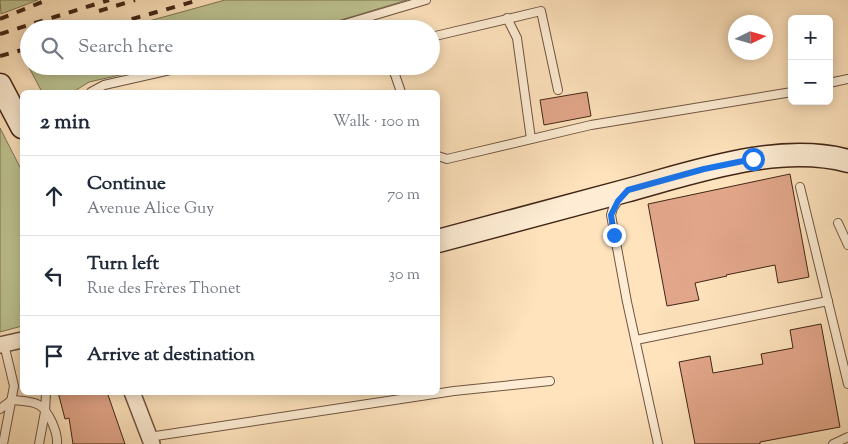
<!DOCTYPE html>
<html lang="en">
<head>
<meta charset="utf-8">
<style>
  :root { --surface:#fff; --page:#f2f2f3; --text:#1f2937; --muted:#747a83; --line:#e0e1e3 }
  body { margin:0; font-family:"Sorts Mill Goudy",serif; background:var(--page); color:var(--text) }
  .controls { position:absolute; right:15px; top:15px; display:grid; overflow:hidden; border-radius:8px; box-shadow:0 2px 12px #0003 }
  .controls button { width:45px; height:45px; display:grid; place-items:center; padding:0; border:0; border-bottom:1px solid var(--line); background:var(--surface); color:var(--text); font:25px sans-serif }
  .compass { position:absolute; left:728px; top:15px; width:45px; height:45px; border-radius:50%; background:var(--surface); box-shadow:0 2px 12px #0003; rotate:85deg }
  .stop { position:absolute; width:15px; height:15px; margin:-11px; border:4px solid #1a73e8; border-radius:50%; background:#fff }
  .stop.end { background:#1a73e8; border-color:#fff; box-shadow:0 1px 5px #0008 }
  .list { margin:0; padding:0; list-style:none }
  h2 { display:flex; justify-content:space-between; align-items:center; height:65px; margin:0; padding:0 20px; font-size:21px }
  h2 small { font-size:16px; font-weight:400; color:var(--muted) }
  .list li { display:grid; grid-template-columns:32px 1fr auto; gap:15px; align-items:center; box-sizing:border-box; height:80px; padding:0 20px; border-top:1px solid var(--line) }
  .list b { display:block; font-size:19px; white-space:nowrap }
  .list p { margin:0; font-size:16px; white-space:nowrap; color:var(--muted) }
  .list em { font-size:16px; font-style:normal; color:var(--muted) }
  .icon { flex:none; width:28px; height:28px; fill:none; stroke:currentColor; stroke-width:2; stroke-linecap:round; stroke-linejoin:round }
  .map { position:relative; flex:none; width:848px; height:444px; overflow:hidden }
  .search { position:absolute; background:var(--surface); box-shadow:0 2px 12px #0003; left:20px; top:20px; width:420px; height:55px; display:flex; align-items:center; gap:12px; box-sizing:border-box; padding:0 18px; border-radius:28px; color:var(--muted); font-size:19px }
  .panel { position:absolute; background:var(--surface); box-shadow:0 2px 12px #0003; left:20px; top:90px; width:420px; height:305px; border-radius:8px }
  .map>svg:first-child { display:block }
  .green { fill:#bec492; stroke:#807554 }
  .building { fill:#e2a68a; stroke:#412616 }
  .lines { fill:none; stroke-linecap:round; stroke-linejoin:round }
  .lane-casing { stroke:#705540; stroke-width:10 }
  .street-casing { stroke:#705540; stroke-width:18 }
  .secondary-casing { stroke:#412616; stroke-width:25 }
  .lane { stroke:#feedd4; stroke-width:8 }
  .street { stroke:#feedd4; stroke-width:15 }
  .secondary { stroke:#feedd4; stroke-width:22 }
  .rail { stroke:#412616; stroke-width:4; stroke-dasharray:9 9; stroke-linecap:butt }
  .route { stroke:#1a73e8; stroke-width:6 }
</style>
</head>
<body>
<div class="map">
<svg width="848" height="444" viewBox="0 0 848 444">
  <rect width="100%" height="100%" fill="#fee3bd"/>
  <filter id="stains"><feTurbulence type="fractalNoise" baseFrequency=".004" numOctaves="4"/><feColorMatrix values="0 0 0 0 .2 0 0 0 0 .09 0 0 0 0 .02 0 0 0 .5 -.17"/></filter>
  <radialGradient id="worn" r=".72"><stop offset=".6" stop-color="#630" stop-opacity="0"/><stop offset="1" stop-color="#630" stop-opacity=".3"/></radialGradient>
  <g class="green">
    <path d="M0 0H38L1 14Z"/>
    <path d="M225 0H407L311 29H120Z"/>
    <path d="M29 54V66H160L89 82 73 92H42L23 56Z"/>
    <path d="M0 128 22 171V326L0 332Z"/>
  </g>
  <g class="building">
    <path d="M587 92 591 116 544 125 540 100Z"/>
    <path d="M790 174 809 277 778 283 775 265 726 275 727 276 695 283 699 300 667 306 648 204Z"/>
    <path d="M821 324 840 427 760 442V444H695L679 362 710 356 713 373 763 364 761 354 793 348 790 330Z"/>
    <path d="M58 392H107L125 444H73L69 418 65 419Z"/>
  </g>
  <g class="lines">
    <defs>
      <g id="lane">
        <path d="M507 18 517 38 531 139"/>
        <path d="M328 29 426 0"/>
        <path d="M431 37 541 11 558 90"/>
        <path d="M392 66 401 92"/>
        <path d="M829 83 848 79"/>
        <path d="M91 92 104 85 188 66"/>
        <path d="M438 156 447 159 591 125 792 92"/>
        <path d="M800 187 848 384"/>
        <path d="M620 198 613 208 611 215 627 302 658 444"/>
        <path d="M838 223 848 245"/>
        <path d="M636 340 828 301"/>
        <path d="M0 409 12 400C20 401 32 401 39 405 49 411 58 433 57 444"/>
        <path d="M149 437 454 391 550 381"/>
        <path d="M3 444 14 386 4 344"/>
        <path d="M39 444 45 412 46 392"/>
        <path d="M833 444 848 437"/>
      </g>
      <g id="street">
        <path d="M0 345 22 340"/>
        <path d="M132 392 152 444"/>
      </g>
      <g id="secondary">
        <path d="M0 85 22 127"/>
        <path d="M438 241C500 225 562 208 625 191 692 173 778 142 848 161"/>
      </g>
    </defs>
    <use href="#lane" class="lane-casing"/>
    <use href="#street" class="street-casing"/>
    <use href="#secondary" class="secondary-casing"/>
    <use href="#lane" class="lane"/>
    <use href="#street" class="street"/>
    <use href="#secondary" class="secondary"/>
    <g class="rail">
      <path d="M99 11 135 0"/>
      <path d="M0 19 47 0"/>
      <path d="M97 29 199 0"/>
      <path d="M0 34 109 0"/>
      <path d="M0 56 29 48"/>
    </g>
  </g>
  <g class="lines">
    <path class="route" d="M614 235 611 215 618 201 628 190 704 169 753 159"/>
  </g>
  <rect width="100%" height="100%" filter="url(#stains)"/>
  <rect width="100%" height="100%" fill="url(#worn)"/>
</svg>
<div class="controls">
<button>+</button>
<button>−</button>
</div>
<svg class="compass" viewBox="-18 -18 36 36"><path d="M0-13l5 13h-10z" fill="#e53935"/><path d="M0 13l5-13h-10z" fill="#747a83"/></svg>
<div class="stop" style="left:753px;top:159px"></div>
<div class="stop end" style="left:614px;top:235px"></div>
<div class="search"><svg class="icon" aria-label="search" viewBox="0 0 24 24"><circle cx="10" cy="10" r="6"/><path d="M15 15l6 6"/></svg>Search here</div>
<section class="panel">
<h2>2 min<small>Walk · 100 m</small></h2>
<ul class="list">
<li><svg class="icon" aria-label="ahead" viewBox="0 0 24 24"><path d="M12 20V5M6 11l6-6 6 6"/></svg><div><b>Continue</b><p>Avenue Alice Guy</p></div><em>70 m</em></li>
<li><svg class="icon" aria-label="left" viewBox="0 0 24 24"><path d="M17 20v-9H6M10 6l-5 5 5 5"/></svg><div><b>Turn left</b><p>Rue des Frères Thonet</p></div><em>30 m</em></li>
<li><svg class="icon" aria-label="arrive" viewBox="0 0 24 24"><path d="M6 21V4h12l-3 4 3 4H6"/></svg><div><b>Arrive at destination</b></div></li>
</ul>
</section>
</div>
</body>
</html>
